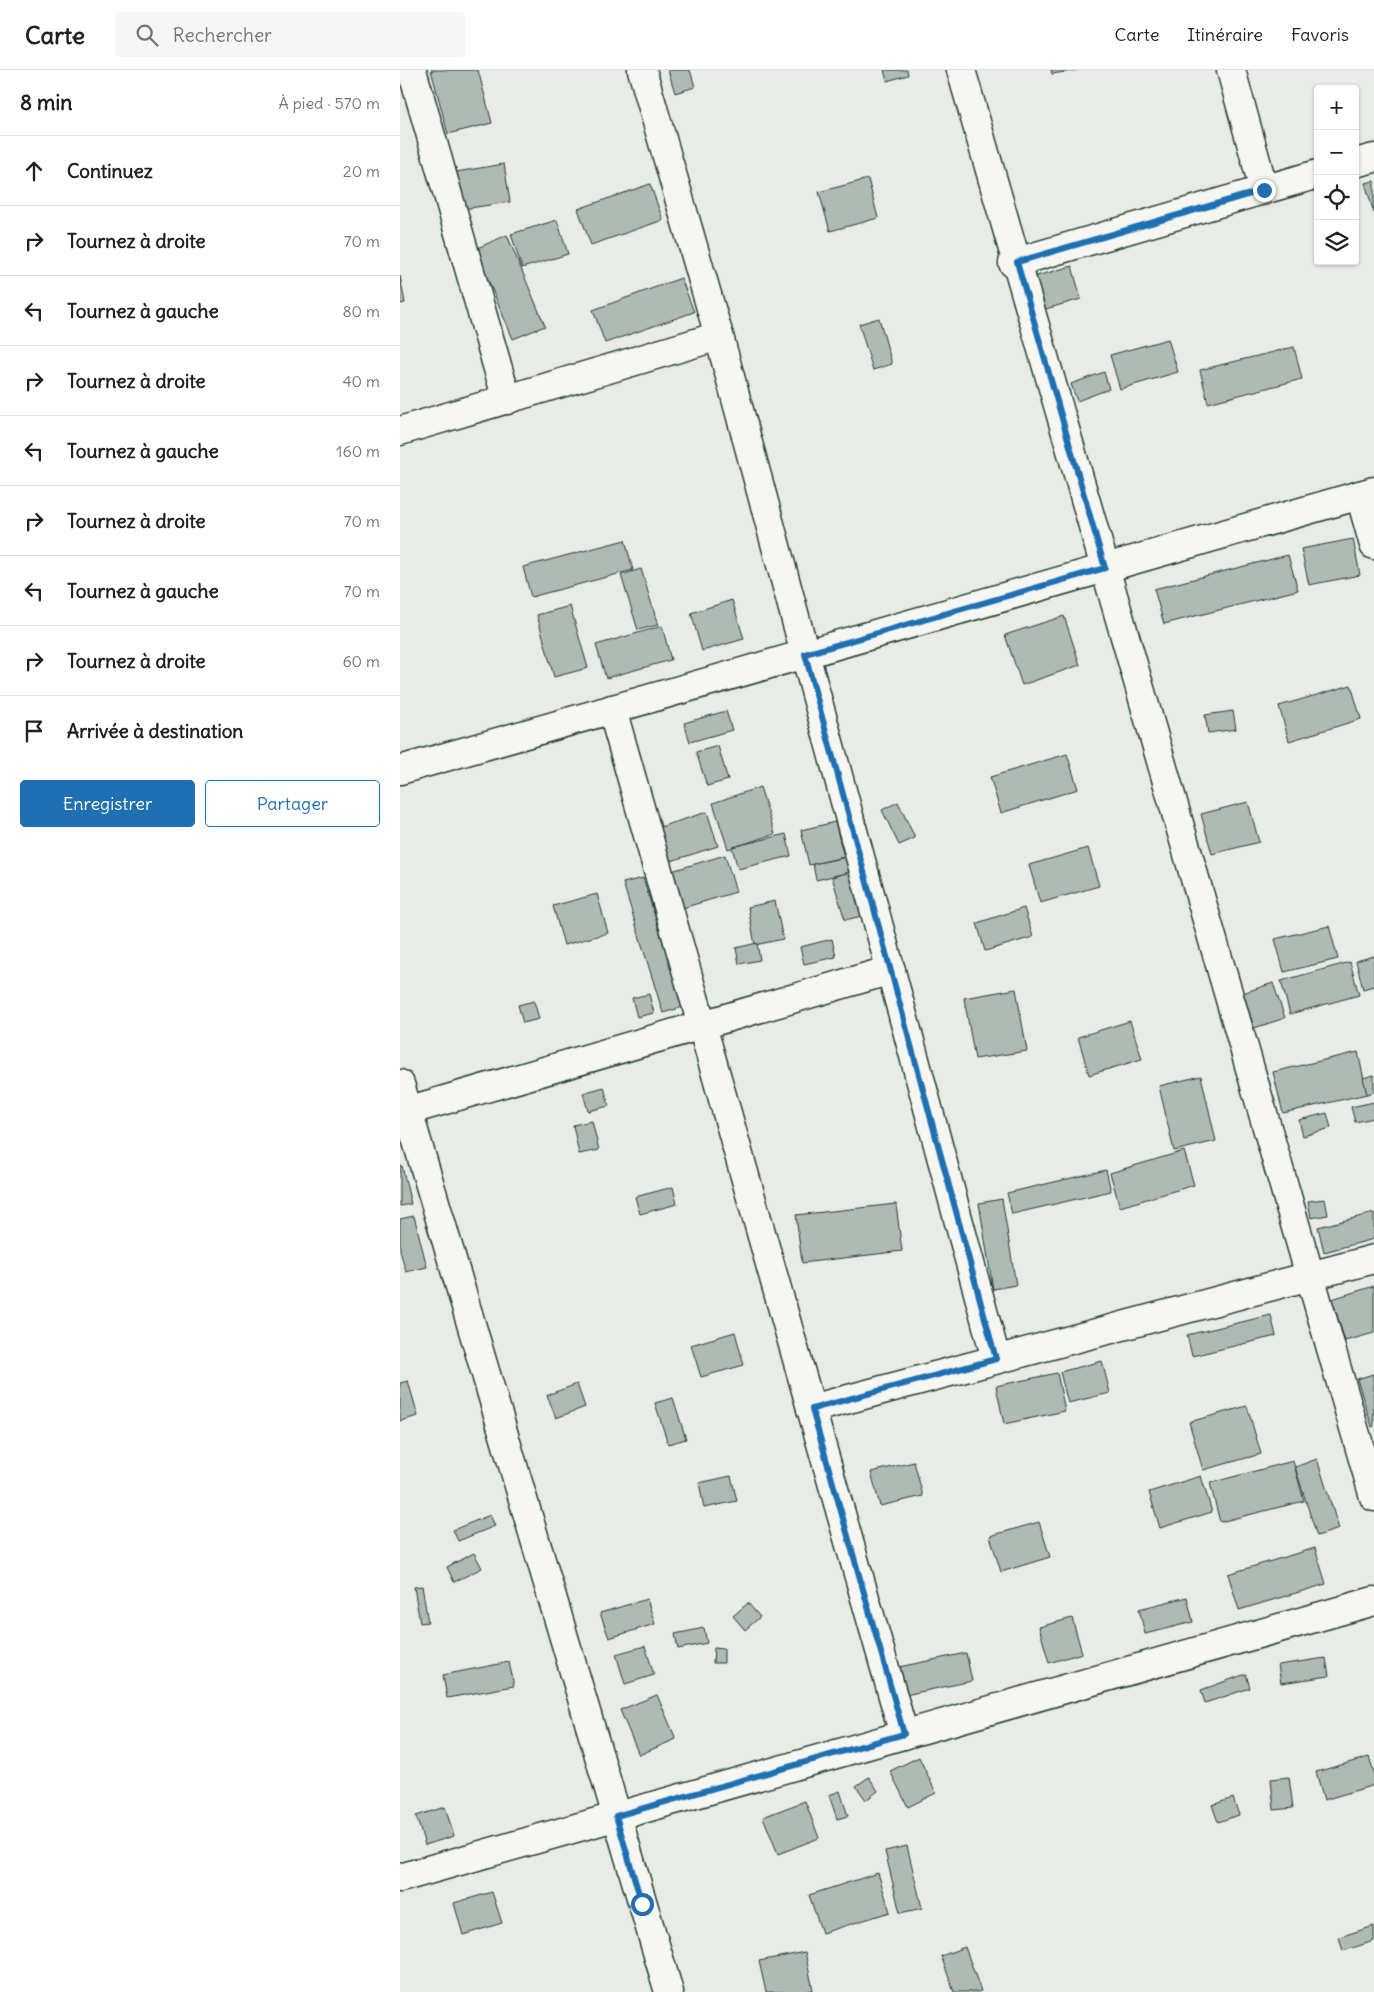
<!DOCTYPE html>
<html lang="fr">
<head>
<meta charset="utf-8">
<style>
  :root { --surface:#fff; --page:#f6f6f6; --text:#202124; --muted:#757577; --line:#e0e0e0; --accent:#1f6fb2 }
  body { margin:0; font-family:Delius,sans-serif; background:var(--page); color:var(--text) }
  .controls { position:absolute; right:15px; top:15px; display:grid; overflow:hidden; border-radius:5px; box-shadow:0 1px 4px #0004 }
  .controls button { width:45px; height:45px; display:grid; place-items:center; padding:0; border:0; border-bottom:1px solid var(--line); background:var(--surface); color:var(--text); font:25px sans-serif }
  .stop { position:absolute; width:15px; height:15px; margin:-11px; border:4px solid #1f6fb2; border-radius:50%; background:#fff }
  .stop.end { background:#1f6fb2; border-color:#fff; box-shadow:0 1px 5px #0008 }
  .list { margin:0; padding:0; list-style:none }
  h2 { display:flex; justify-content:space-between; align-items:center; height:65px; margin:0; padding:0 20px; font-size:21px }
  h2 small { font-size:16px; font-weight:400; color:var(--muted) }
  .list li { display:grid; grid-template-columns:32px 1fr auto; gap:15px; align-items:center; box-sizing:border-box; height:70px; padding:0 20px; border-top:1px solid var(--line) }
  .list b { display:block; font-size:19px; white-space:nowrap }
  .list em { font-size:16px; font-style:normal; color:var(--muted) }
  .actions { display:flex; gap:10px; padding:15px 20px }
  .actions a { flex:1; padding:11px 0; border:1px solid var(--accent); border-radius:5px; text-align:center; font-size:18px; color:var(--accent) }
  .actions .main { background:var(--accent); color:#fff }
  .icon { flex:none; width:28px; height:28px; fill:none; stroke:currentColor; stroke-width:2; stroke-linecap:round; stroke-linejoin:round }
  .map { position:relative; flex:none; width:974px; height:1922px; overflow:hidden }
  header { display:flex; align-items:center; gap:30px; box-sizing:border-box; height:70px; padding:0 25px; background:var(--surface); border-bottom:1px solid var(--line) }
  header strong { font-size:24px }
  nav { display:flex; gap:28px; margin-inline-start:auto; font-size:18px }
  .search { width:350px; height:45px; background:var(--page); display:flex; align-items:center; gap:12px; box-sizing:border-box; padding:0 18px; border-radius:5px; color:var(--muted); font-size:19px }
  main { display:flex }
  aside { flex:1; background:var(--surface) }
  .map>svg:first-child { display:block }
  .building { fill:#b0bab5; stroke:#1f3d34 }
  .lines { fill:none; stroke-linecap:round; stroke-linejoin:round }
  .street-casing { stroke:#1f3d34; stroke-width:31 }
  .street { stroke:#f6f6f2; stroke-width:28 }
  .route { stroke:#1f6fb2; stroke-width:6 }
</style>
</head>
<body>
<header>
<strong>Carte</strong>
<div class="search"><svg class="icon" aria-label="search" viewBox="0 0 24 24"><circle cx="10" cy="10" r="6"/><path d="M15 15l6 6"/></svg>Rechercher</div>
<nav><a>Carte</a><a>Itinéraire</a><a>Favoris</a></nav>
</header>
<main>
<aside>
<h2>8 min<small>À pied · 570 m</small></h2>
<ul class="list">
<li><svg class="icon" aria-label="ahead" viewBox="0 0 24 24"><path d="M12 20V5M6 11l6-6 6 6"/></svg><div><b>Continuez</b></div><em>20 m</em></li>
<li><svg class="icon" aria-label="right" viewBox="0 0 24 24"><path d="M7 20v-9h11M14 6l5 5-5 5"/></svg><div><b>Tournez à droite</b></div><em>70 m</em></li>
<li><svg class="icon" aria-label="left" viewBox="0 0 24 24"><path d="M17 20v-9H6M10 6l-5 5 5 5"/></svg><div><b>Tournez à gauche</b></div><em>80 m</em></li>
<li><svg class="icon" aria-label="right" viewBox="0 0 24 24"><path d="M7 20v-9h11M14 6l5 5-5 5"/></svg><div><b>Tournez à droite</b></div><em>40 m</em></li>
<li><svg class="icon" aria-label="left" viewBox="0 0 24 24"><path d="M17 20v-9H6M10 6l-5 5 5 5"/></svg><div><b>Tournez à gauche</b></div><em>160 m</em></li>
<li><svg class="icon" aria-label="right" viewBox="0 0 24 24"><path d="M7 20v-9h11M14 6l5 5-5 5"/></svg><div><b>Tournez à droite</b></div><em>70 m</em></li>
<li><svg class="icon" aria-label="left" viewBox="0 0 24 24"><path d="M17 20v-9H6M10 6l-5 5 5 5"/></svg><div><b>Tournez à gauche</b></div><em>70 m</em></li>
<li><svg class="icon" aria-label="right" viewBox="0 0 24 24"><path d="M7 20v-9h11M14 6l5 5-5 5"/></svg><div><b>Tournez à droite</b></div><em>60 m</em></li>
<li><svg class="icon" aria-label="arrive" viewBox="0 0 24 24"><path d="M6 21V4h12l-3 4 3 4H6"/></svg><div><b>Arrivée à destination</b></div></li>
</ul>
<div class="actions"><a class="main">Enregistrer</a><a>Partager</a></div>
</aside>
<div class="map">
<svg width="974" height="1922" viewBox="0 0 974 1922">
  <rect width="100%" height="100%" fill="#e9ebe7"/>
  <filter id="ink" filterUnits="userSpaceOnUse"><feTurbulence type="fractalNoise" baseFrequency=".02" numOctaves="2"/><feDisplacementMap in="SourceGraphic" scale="10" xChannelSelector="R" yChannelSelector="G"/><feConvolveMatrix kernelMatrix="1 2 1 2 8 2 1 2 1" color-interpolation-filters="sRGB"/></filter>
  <g filter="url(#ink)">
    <g class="building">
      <path d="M31 0H78L92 53 48 64Z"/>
      <path d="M268 0H290L295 17 275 23Z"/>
      <path d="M484 0H507L508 5 487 11Z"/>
      <path d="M651 0H678L652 4Z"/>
      <path d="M104 94 110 132 56 140 50 103Z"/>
      <path d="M468 109 478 148 430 161 419 122Z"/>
      <path d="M974 111V143L965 113Z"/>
      <path d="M250 114 263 150 191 175 178 139Z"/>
      <path d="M157 150 168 184 122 198 111 164Z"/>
      <path d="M107 165 145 256 113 269 75 179Z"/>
      <path d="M672 196 681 229 642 240 633 207Z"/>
      <path d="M0 206 5 233 0 234Z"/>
      <path d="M281 208 294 242 205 273 193 240Z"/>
      <path d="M479 248 492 294 473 300 459 254Z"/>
      <path d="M768 269 778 302 720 319 710 285Z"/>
      <path d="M894 277 902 309 808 333 800 300Z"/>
      <path d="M704 302 709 319 677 331 671 314Z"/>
      <path d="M953 469 960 505 909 515 901 479Z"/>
      <path d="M225 470 233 500 131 527 123 497Z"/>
      <path d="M888 485 898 520 764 554 754 519Z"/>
      <path d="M241 499 258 555 238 560 221 505Z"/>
      <path d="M332 530 344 569 302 581 291 543Z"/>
      <path d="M170 536 188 598 154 607 137 545Z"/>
      <path d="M664 546 680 595 622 615 605 565Z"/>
      <path d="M262 556 271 590 206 608 196 575Z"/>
      <path d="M951 615 961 649 889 671 879 636Z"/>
      <path d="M326 641 332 660 290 672 284 653Z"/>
      <path d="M833 641 836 659 808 663 805 645Z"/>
      <path d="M318 676 328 710 307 716 296 682Z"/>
      <path d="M667 684 678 719 601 743 590 707Z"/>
      <path d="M360 717 375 764 328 779 313 733Z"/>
      <path d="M498 732 515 768 499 775 482 740Z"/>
      <path d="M848 732 859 772 812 784 801 744Z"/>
      <path d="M307 742 318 776 268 792 257 758Z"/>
      <path d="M435 752 444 787 409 795 401 760Z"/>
      <path d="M386 764 391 786 338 799 332 777Z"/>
      <path d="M688 778 699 816 640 833 629 795Z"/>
      <path d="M325 785 336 822 276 840 265 803Z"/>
      <path d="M447 787 450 802 416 810 413 794Z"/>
      <path d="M450 802 462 846 445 850 432 807Z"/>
      <path d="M243 808 283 937 263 943 223 813Z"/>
      <path d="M197 824 208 863 164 875 153 836Z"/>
      <path d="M375 831 383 869 355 875 348 837Z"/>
      <path d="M624 838 633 867 585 881 577 853Z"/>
      <path d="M929 856 938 889 884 902 875 869Z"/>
      <path d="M432 869 436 887 404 894 400 877Z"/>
      <path d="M357 873 360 890 339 894 336 878Z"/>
      <path d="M974 886V916L963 919 956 891Z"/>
      <path d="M950 892 959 925 890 944 881 911Z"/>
      <path d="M873 913 885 948 854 958 843 923Z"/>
      <path d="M616 919 627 981 575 989 564 928Z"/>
      <path d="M249 924 254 943 237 947 232 928Z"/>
      <path d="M134 931 139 949 123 953 118 935Z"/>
      <path d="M730 951 742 989 689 1005 678 967Z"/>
      <path d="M958 982 967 1024 883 1043 873 1002Z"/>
      <path d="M974 1005V1022L967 1024 963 1008Z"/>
      <path d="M801 1006 816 1071 774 1081 759 1016Z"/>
      <path d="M204 1017 209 1036 188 1041 183 1023Z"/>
      <path d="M974 1032V1048L955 1052 951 1037Z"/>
      <path d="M927 1043 931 1058 903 1066 899 1050Z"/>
      <path d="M192 1051 199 1080 179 1084 173 1055Z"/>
      <path d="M784 1081 794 1115 720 1137 710 1103Z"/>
      <path d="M0 1096H2L11 1134 0 1136Z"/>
      <path d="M706 1100 711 1121 612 1144 607 1123Z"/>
      <path d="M273 1117 277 1134 240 1144 235 1127Z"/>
      <path d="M602 1129 616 1215 593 1219 579 1133Z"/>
      <path d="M925 1129 928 1145 911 1148 908 1131Z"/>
      <path d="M496 1134 502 1181 402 1193 396 1145Z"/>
      <path d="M974 1143V1169L924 1182 918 1157Z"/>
      <path d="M14 1146 27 1197 6 1202 0 1180V1149Z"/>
      <path d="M974 1216V1263L945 1271 932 1229Z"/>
      <path d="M871 1245 876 1266 792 1286 787 1265Z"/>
      <path d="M335 1262 344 1295 301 1307 291 1275Z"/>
      <path d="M702 1291 710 1323 668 1333 660 1302Z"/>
      <path d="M657 1303 665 1341 604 1354 596 1316Z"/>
      <path d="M973 1304 974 1356 972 1357 957 1309Z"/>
      <path d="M8 1311 18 1346 0 1351V1313Z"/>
      <path d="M177 1314 185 1337 156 1348 147 1325Z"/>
      <path d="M273 1328 286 1369 268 1374 255 1333Z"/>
      <path d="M847 1336 861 1384 803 1400 789 1352Z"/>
      <path d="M917 1389 939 1459 917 1466 895 1397Z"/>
      <path d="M893 1391 904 1431 820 1452 810 1413Z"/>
      <path d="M514 1392 523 1426 480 1436 471 1402Z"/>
      <path d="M331 1406 337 1431 304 1438 299 1413Z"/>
      <path d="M801 1406 812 1442 760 1458 749 1422Z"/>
      <path d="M90 1445 95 1456 58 1471 53 1460Z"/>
      <path d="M639 1452 650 1487 601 1502 590 1466Z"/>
      <path d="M915 1478 926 1514 839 1540 828 1504Z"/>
      <path d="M74 1483 82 1498 54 1512 47 1497Z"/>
      <path d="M22 1516 28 1552 20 1553 14 1517Z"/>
      <path d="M787 1527 793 1552 745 1564 739 1539Z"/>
      <path d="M247 1529 255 1554 209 1568 200 1543Z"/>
      <path d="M348 1533 360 1547 345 1560 333 1546Z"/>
      <path d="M672 1548 682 1583 649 1593 639 1557Z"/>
      <path d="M304 1558 307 1573 278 1579 275 1564Z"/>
      <path d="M245 1576 254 1605 225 1614 216 1584Z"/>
      <path d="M314 1578 324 1579V1593H313Z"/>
      <path d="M566 1583 572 1611 505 1625 499 1597Z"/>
      <path d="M926 1588 929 1606 881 1613 878 1595Z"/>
      <path d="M109 1592 114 1616 47 1628 43 1605Z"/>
      <path d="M846 1604 850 1618 805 1633 801 1620Z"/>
      <path d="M257 1625 276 1669 239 1685 220 1640Z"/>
      <path d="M519 1687 536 1723 508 1737 490 1701Z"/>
      <path d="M969 1687 974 1702V1715L924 1730 916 1702Z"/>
      <path d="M469 1707 478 1721 466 1730 456 1716Z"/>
      <path d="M889 1707 893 1738 874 1740 871 1709Z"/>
      <path d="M440 1721 448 1746 437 1749 429 1725Z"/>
      <path d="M833 1728 839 1745 818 1752 812 1735Z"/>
      <path d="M405 1731 419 1768 378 1784 363 1747Z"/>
      <path d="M45 1737 54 1766 25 1775 16 1746Z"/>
      <path d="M507 1776 522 1838 500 1843 485 1781Z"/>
      <path d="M478 1803 490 1842 422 1863 409 1825Z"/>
      <path d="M92 1822 102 1853 63 1865 54 1833Z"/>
      <path d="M974 1856V1871L943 1881 939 1867Z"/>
      <path d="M565 1877 581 1921 578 1922H554L541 1886Z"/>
      <path d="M405 1882 413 1920 402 1922H366L359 1891Z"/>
    </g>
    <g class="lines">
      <defs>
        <g id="street">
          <path d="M12 0 107 330"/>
          <path d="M242 0 319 266 596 1289"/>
          <path d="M561 0 974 1427"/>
          <path d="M831 0 864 120"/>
          <path d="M955 93 974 88"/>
          <path d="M613 193 918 104"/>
          <path d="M0 361 319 266"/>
          <path d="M960 425 974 475"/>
          <path d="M212 639 504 1665"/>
          <path d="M0 700 974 421"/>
          <path d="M0 1014 269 1922"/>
          <path d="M0 1043 491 900"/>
          <path d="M411 1339 974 1189"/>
          <path d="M0 1808 974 1531"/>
        </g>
      </defs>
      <use href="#street" class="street-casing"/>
      <use href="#street" class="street"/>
    </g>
  </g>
  <g class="lines" filter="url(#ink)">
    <path class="route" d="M242 1834 216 1746 504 1664 412 1339 596 1289 405 584 705 498 617 192 864 120"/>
  </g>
</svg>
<div class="controls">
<button>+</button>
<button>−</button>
<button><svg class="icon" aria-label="locate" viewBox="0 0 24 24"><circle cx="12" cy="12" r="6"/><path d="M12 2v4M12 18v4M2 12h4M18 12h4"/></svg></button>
<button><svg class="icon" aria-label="layers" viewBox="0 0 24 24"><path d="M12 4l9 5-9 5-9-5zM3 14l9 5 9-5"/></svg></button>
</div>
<div class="stop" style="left:242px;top:1834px"></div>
<div class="stop end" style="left:864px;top:120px"></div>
</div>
</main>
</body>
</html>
